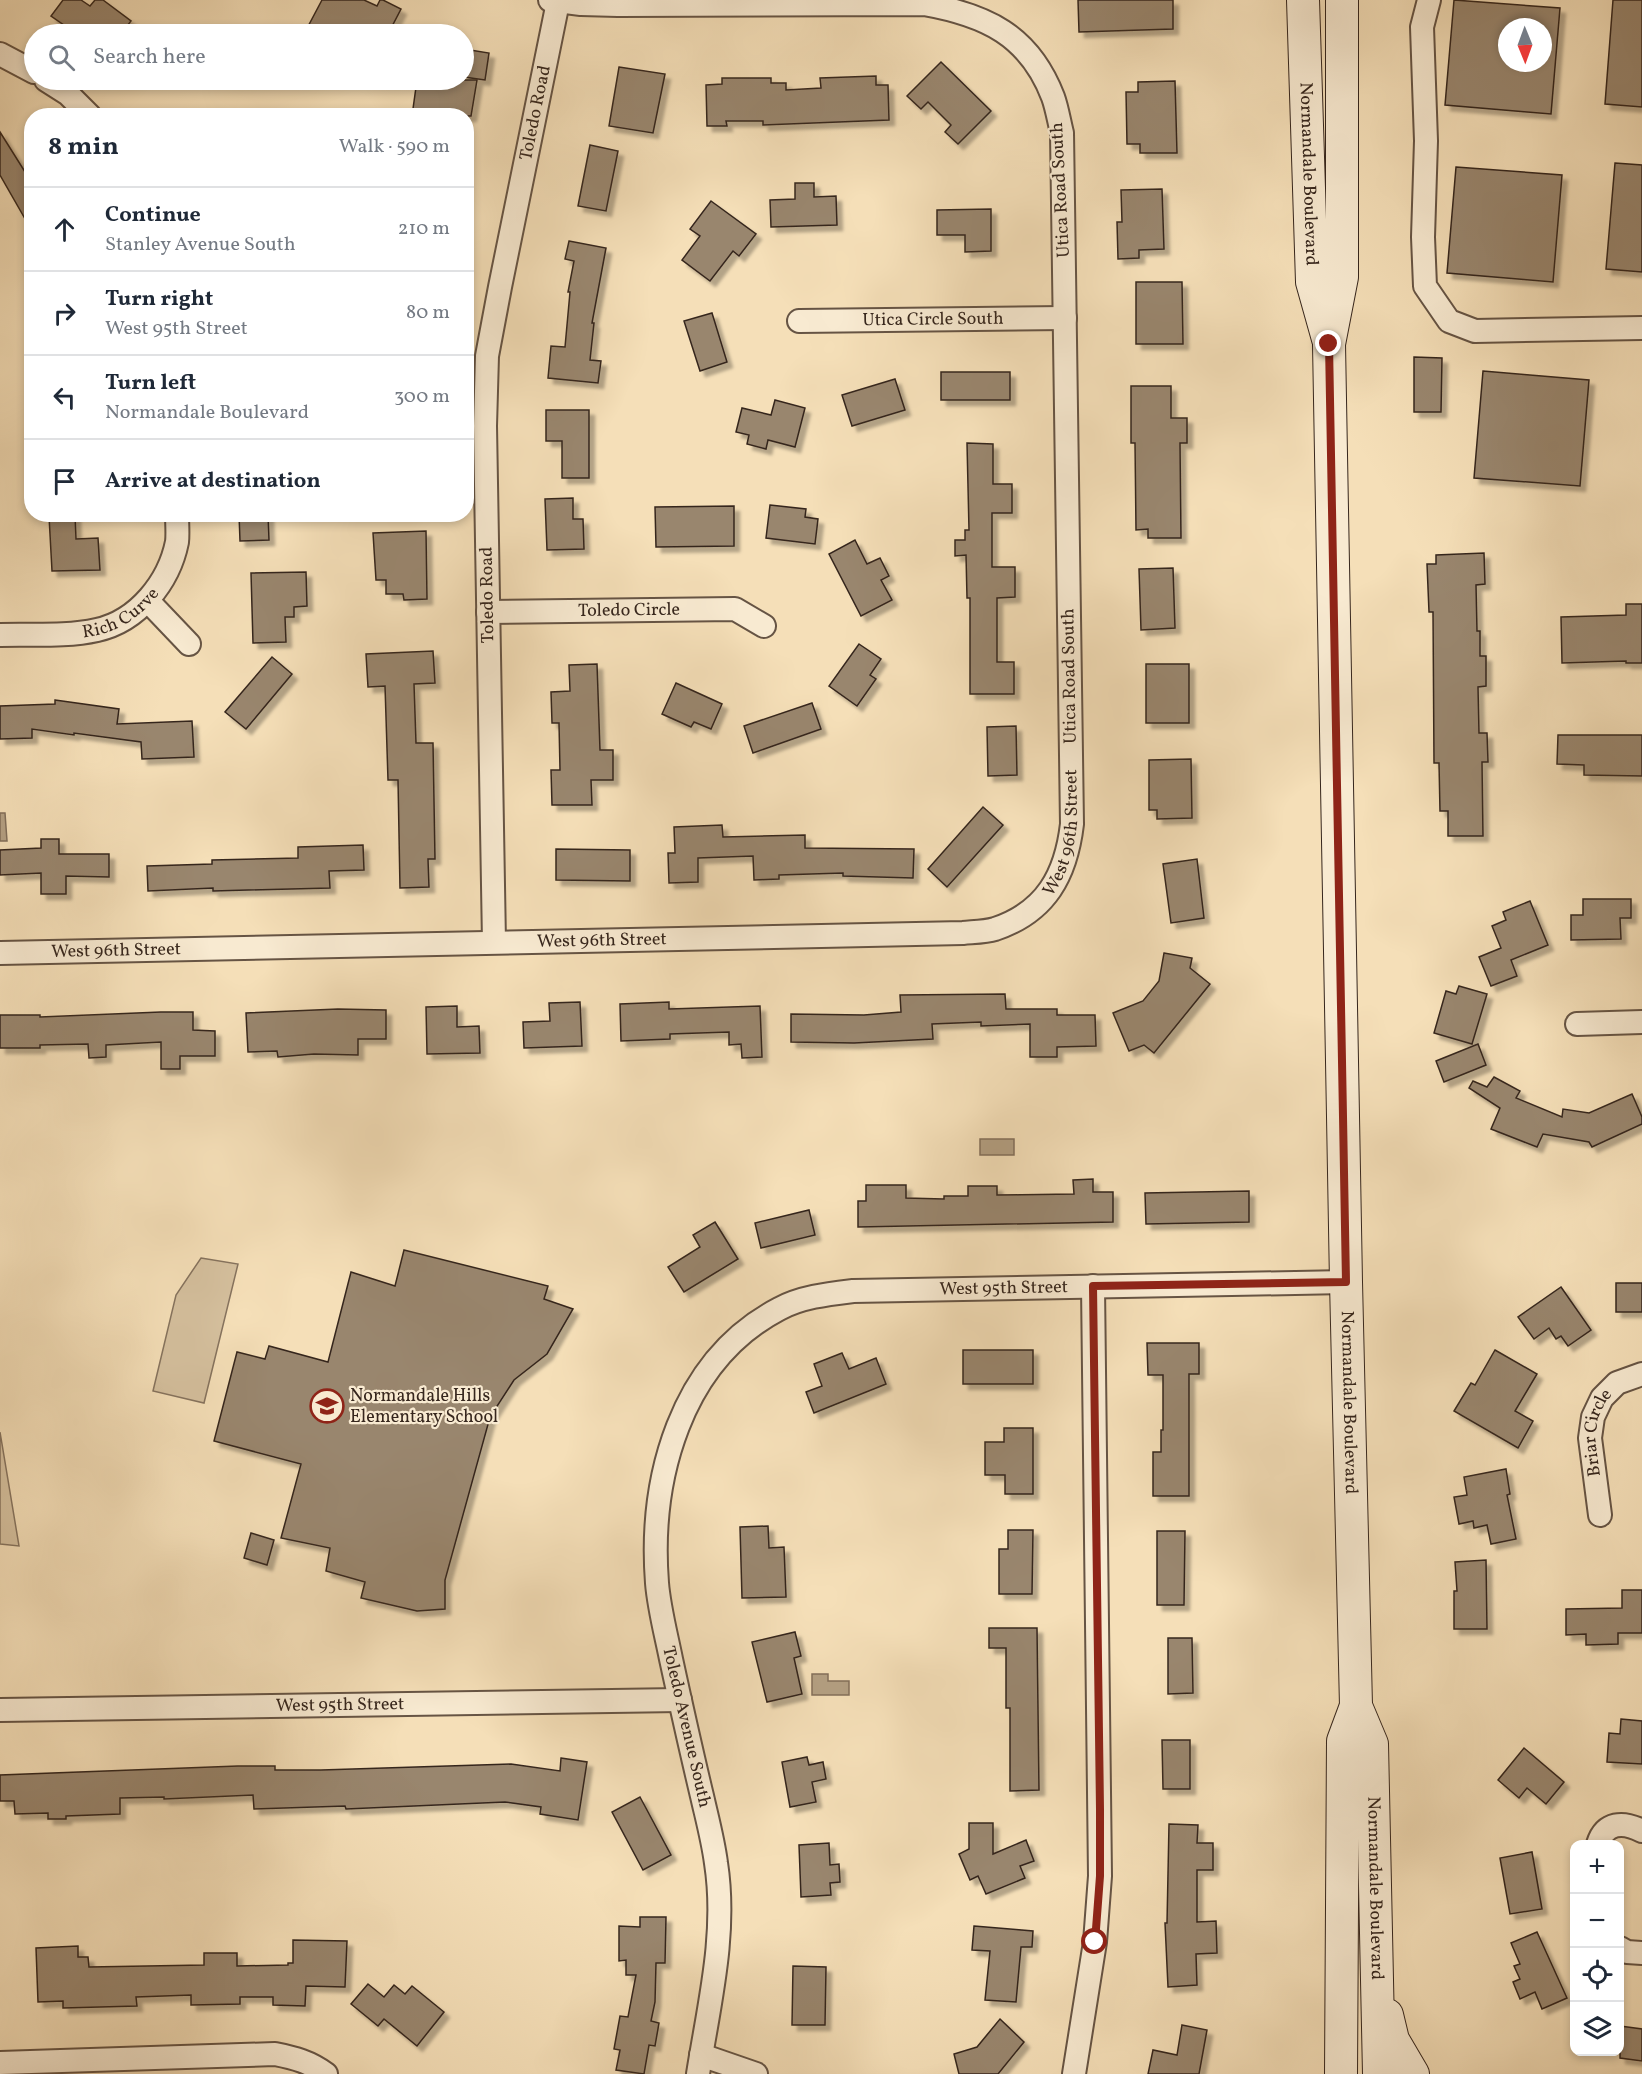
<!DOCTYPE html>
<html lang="en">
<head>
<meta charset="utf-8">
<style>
  :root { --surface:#fff; --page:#f2f2f3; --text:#1f2937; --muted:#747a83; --line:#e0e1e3 }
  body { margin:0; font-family:Vollkorn,serif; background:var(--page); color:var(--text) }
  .controls { position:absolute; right:18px; bottom:18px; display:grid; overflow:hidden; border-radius:12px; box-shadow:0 3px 9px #0003 }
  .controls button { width:54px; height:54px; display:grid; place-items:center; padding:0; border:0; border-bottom:2px solid var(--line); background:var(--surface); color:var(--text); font:30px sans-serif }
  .compass { position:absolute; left:1498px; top:18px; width:54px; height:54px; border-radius:50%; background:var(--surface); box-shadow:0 3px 9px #0003; rotate:179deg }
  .stop { position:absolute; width:18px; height:18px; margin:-14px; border:4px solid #8f2418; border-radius:50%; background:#fff }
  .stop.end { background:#8f2418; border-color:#fff; box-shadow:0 2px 6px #0008 }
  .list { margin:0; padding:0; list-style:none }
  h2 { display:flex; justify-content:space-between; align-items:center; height:78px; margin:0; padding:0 24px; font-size:26px }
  h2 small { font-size:20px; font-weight:400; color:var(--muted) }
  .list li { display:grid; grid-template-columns:39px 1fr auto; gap:18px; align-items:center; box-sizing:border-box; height:84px; padding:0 24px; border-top:2px solid var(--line) }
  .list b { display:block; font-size:22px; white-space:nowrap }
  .list p { margin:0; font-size:20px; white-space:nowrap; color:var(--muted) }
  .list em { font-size:20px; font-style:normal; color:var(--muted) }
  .icon { flex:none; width:33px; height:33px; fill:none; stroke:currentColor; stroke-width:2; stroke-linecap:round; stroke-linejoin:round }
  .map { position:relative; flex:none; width:1642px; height:2074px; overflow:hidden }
  .search { position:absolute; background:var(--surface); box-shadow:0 3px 9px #0003; left:24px; top:24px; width:450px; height:66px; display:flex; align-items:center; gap:15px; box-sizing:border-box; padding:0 21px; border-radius:33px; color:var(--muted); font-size:22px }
  .panel { position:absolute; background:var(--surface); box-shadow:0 3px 9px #0003; left:24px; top:108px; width:450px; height:414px; border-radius:24px }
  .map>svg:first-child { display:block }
  .green { fill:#d5c09e; stroke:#86735e; stroke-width:1.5 }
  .water { fill:#b4a083; stroke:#826f5a; stroke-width:1.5 }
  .building { fill:#99866e; stroke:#36261d; stroke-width:1.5; fill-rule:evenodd; filter:url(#shadow) }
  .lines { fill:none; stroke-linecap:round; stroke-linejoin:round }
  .minor-casing { stroke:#665444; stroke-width:26 }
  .secondary-casing { stroke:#36261d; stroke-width:34 }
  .minor { stroke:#f8ead1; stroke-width:22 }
  .secondary { stroke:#f8ead1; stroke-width:32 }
  .route { stroke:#8f2418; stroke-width:8 }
  .labels { text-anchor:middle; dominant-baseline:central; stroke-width:4.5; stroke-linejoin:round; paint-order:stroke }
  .street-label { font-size:18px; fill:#36261d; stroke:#f8ead1 }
  .poi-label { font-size:18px; fill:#36261d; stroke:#f8ead1; text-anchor:start }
</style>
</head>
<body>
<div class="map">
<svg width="1642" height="2074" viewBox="0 0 1642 2074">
  <defs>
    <filter id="shadow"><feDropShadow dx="5.5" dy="5.5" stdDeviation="1.5" flood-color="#0004"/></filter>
  </defs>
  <rect width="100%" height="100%" fill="#f5dfb8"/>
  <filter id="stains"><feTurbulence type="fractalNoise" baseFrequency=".00333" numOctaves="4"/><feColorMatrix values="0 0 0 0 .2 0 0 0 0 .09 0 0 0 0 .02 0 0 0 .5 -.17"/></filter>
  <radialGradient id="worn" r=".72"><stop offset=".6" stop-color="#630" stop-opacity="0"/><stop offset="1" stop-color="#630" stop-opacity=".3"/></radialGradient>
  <g class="green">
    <path d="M201 1258 238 1264 204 1403 153 1391 176 1295Z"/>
    <path d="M0 1432 19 1546 0 1544Z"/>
  </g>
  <g class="water">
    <path d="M0 813H5L7 841H0Z"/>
    <rect x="980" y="1139" width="34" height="16"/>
    <path d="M812 1674H828V1681H849V1695H812Z"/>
  </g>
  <g class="building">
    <path d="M63 0H81L90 6 95 0H103L131 21 121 34H77L51 16Z"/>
    <path d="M322 0H364L377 6 380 0H383L401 9 388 34H304Z"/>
    <path d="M1078 0H1173V29L1079 32Z"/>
    <path d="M1454 0 1560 8 1551 114 1445 105ZM1507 27H1543V63H1507Z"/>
    <path d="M1613 0H1642V107L1605 104Z"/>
    <path d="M464 49 489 53 485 80 464 77Z"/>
    <path d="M941 62 991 111 958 144 945 132 951 125 928 102 921 109 907 96Z"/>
    <path d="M619 67 665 74 653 133 609 126Z"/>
    <path d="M876 76V85H888L889 120 763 125V121H726L727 126H707L706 85 722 84V78H771V83H786V90L821 88 820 78Z"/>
    <path d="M417 80H477L471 116H412Z"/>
    <path d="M1175 81 1177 153H1140V144H1127L1126 92H1138V82Z"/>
    <path d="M0 132 32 183V231L0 175Z"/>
    <path d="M590 145 618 151 606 211 578 206Z"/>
    <path d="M1615 163 1642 165V272L1606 269Z"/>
    <path d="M1456 167 1562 175 1553 282 1447 273Z"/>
    <path d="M795 183H814V197L836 196 837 225 771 227 770 200 795 199Z"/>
    <path d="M1162 189 1164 249 1139 250V258L1118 259 1117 222H1122L1121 190Z"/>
    <path d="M711 201 756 234 739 256 733 251 710 281 682 260 700 236 690 229Z"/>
    <path d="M991 209V251L965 252V235H937V210Z"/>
    <path d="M569 241 606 248 592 323H594L590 360 601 361 598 383 548 378 551 346 565 347 570 292H568L574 261 565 259Z"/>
    <path d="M1136 282H1182L1183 344H1136Z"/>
    <path d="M712 313 727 362 700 371 684 321Z"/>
    <path d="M1414 357 1442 358 1441 412H1414Z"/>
    <path d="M1483 371 1589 380 1580 486 1474 478Z"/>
    <rect x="941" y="372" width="69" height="28"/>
    <path d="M895 379 905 410 852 426 842 395Z"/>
    <path d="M1131 386H1171V418H1187V443H1180L1181 538H1148V529L1136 530 1135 443H1131Z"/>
    <path d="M775 400 805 408 795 447 768 440 766 449 747 444 749 435 736 432 742 408 771 415Z"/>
    <path d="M546 410H589V478H562V441H546Z"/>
    <path d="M967 443 993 444V484H1012V513H992V567H1015V597L997 598V662H1014V694H970V598H967L966 555 955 556V540H965V530H969Z"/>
    <path d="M573 498V519H583L584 549 547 550 545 499Z"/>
    <path d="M770 505 806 509 805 517 818 519 815 544 766 538Z"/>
    <path d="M734 506V546L656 547 655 507Z"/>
    <path d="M239 514H268L269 540 240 541Z"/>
    <path d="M75 515 76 539 98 538 100 570 52 571 49 516Z"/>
    <path d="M426 531 427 599 404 600 403 594H386V580H376L373 533Z"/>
    <path d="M855 540 867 564 880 558 889 576 881 580 892 600 861 616 829 554Z"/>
    <path d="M1484 553 1485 584 1476 585 1477 631H1480V656H1486V686L1478 687 1479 733H1487L1488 762H1482L1483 836H1448V811H1440L1439 763H1434L1433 612H1429L1427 564H1436V555Z"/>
    <path d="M1173 568 1175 628 1141 630 1139 569Z"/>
    <path d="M306 572 307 606 294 607V617H285L286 642 253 643 251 573Z"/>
    <path d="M1626 604H1642V663H1626V661L1562 663 1561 617 1626 615Z"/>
    <path d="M859 644 881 659 870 675 876 679 857 706 829 686Z"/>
    <path d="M433 651 435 683 414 684 416 743H433L435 859H428L429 887 400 888 398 780H388L385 686 368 687 366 654Z"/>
    <path d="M272 657 292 674 246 729 225 712Z"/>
    <path d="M597 664 600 750H613V780H591L592 805H552L551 770H560L559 723H552L551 692 570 691 569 665Z"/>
    <rect x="1146" y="664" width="43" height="59"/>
    <path d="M676 683 722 704 711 729 694 722 691 727 662 714Z"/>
    <path d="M55 700 119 709 117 724 192 721 194 757 142 759 141 742 74 733V735L32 729V738L0 739V706L55 704Z"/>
    <path d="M812 703 821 729 753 753 744 726Z"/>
    <path d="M1016 726 1017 775 988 776 987 727Z"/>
    <path d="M1558 735H1642V776L1584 775V765L1557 764Z"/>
    <path d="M1191 759 1192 818 1157 819V810H1149V760Z"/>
    <path d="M983 807 1003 825 947 887 928 869Z"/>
    <path d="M722 825 723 837 805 835V848L914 849 913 878 843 876V873L779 875V879L754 880 753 856 698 858V882L669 883 668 853H675L674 827Z"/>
    <path d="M41 839H59V854H109V877L66 876V894H41V873L0 875V850L41 848Z"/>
    <path d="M363 845 364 870 329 871 330 888 213 891V888L148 891 147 866 212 864V860L298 858V847Z"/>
    <path d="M556 849 630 850V881L556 880Z"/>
    <path d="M1197 859 1204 918 1171 923 1163 864Z"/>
    <path d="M1583 899H1631V918H1620L1621 939 1571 940V915H1583Z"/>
    <path d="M1530 901 1548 945 1511 960 1517 976 1491 986 1479 957 1501 948 1492 926 1506 920 1503 912Z"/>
    <path d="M1164 953 1192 958 1190 968 1210 984 1154 1053 1144 1045 1129 1051 1113 1013 1143 1001 1159 981Z"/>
    <path d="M1459 986 1487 994 1472 1044 1434 1033 1446 991 1456 994Z"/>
    <path d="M1005 994 1006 1009H1057V1015H1095L1096 1046 1057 1047V1057H1030V1024L981 1026V1022L932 1024 933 1039 854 1043 791 1042V1014L864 1015 901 1012 900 995Z"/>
    <path d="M580 1002 582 1046 524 1048 523 1022 550 1021 549 1003Z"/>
    <path d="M669 1002V1009L760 1006 762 1057 742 1058 741 1044 729 1045V1032L670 1034V1039L621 1041 620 1004Z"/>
    <path d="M457 1006V1027L479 1026 480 1053 427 1054 426 1007Z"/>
    <path d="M338 1009 386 1010V1039H358V1055L314 1054 278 1057 277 1051 248 1052 246 1013Z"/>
    <path d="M161 1012H193V1030L215 1031V1056H180V1069H161V1042L106 1045V1057L89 1058 88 1044 40 1045V1048H0V1015H40V1017Z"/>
    <path d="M1478 1044 1486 1065 1444 1082 1436 1061Z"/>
    <path d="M1494 1077 1520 1091 1516 1098 1562 1117 1563 1109 1589 1113 1632 1094 1642 1117V1124L1592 1147 1589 1142 1543 1134 1537 1147 1491 1129 1500 1108 1469 1088 1473 1081 1487 1087Z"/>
    <path d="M1093 1179V1192H1113V1222L858 1227V1201H866V1185H906V1198L944 1199V1196H968V1186H997V1195L1074 1194 1073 1180Z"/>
    <path d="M1249 1191V1222L1146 1224 1145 1193Z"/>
    <path d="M809 1210 815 1235 761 1248 755 1223Z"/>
    <path d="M715 1222 738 1259 684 1292 668 1267 700 1247 693 1235Z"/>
    <path d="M404 1250 548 1286 544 1299 573 1309 547 1354 514 1380 490 1417 445 1580V1609L417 1611 361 1598 365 1582 326 1571 330 1548 281 1538 301 1464 214 1441 237 1352 265 1359 269 1346 328 1362 351 1272 395 1286Z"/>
    <rect x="1616" y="1283" width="26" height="29"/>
    <path d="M1561 1287 1591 1330 1568 1346 1561 1336 1556 1339 1549 1328 1534 1339 1518 1317Z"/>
    <path d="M1147 1343H1199V1374H1189V1496H1153V1452H1161V1430H1163V1375H1148Z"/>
    <rect x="963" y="1350" width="70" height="34"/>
    <path d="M1495 1350 1537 1374 1515 1411 1533 1421 1518 1448 1454 1411 1471 1383 1475 1385Z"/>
    <path d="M842 1353 849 1369 876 1358 886 1384 814 1413 806 1392 822 1386 814 1364Z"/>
    <path d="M1004 1428H1033V1494H1005V1475H985V1442H1004Z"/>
    <path d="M1506 1469 1510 1494 1507 1495 1516 1539 1491 1544 1487 1525 1474 1528 1473 1521 1459 1524 1454 1497 1467 1495 1464 1477Z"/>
    <path d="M768 1526 769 1548 784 1547 786 1597 742 1598 740 1527Z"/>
    <path d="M1008 1530H1033L1032 1594H999V1549H1008Z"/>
    <path d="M1157 1531H1185L1184 1605H1157Z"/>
    <path d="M251 1533 274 1540 267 1565 244 1558Z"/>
    <path d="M1486 1560 1487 1629H1454V1591H1457L1455 1562Z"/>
    <path d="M1622 1590H1642V1633H1618V1644L1586 1645V1634L1566 1635V1609L1622 1608Z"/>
    <path d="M989 1628H1037L1039 1790 1010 1791V1708H1006V1648H989Z"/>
    <path d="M795 1632 801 1656 794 1658 802 1694 767 1702 752 1642Z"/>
    <path d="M1168 1638H1192L1193 1693 1168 1694Z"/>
    <path d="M1621 1719 1642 1721V1764L1607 1762 1609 1733 1620 1734Z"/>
    <path d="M1162 1740H1190V1789H1163Z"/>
    <path d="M1524 1748 1564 1782 1546 1804 1527 1788 1519 1798 1498 1780Z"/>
    <path d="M807 1757 809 1765 823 1762 826 1779 812 1782 816 1802 790 1807 782 1762Z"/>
    <path d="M561 1758 587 1762 578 1820 540 1814 541 1807 505 1802 346 1809 345 1806 254 1809 253 1795 164 1799V1797L120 1798V1814L66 1816V1819H48V1813L15 1814 14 1801H0V1775L238 1766H275V1770H321L511 1764 560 1771Z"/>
    <path d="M640 1797 671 1855 643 1870 612 1812Z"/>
    <path d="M969 1823H993V1854L1026 1840 1034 1861 1020 1866 1025 1878 986 1894 978 1876 970 1880 959 1854 969 1849Z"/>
    <path d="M1169 1824 1198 1825 1197 1843H1213V1870H1197V1922L1216 1921 1217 1953 1196 1954 1197 1985 1168 1987 1165 1923H1167Z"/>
    <path d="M829 1843 830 1865 839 1864 840 1882 830 1883 831 1895 801 1897 799 1845Z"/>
    <path d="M1532 1852 1542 1909 1510 1914 1500 1858Z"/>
    <path d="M640 1917H666L665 1963H656L655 2002 651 2021 659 2023 655 2046 649 2045 644 2074 616 2070 620 2050 614 2049 620 2016 628 2017 636 1975H626V1960L619 1961V1926L640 1927Z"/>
    <path d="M974 1926 1033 1931 1032 1947H1021L1016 2002 985 2000 990 1951 972 1950Z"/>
    <path d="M1537 1932 1567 1998 1542 2009 1535 1992 1520 1999 1513 1982 1520 1979 1514 1966 1520 1964 1511 1943Z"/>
    <path d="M293 1940 347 1941 345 1987 306 1986 305 2006 273 2005V1997H240V2004L191 2005V1995L136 1997 137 2006 63 2008V2001L38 2002 36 1948 78 1946V1957H88L89 1967 204 1965V1953H237V1966L288 1965V1963H293Z"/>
    <path d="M793 1966 826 1967 825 2025H792Z"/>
    <path d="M368 1984 384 1997 394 1985 405 1994 412 1986 444 2012 417 2046 384 2019 378 2026 351 2004Z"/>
    <path d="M1000 2019 1024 2042 998 2074H959L954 2054 977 2047Z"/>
    <path d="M1182 2025 1207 2030 1199 2074H1148L1153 2050 1177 2055Z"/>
    <path d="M1620 2026 1642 2029V2061L1620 2058Z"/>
  </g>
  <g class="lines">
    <defs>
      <g id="minor">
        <path d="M1429 0 1422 27 1426 141 1423 237 1425 286 1449 321 1475 331 1642 328"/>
        <path d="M0 54 34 72"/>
        <path d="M46 80 68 94 90 116"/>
        <path id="s1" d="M799 321 1065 318"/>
        <path d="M148 601 189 644"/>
        <path id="s2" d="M488 612 735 609 764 626"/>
        <path id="s3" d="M0 635C31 634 66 637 97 630 138 621 169 582 177 542 178 534 177 523 177 514"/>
        <path id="s4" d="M494 942 485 426 487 356 500 287 558 2"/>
        <path id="s5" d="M0 953 963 933C973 932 985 932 995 929 1046 912 1066 875 1072 824L1062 133C1059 121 1057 108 1053 97 1029 35 986 15 924 4L618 5 581 4 550 0"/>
        <path d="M1577 1024 1642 1022"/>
        <path id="s6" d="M1600 1515 1590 1438 1593 1417 1602 1398 1617 1383 1642 1374"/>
        <path id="s7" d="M0 1710 680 1700"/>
        <path d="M1598 1844C1605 1822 1623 1821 1642 1831"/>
        <path d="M1620 1948 1627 1952 1642 1953"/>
        <path d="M701 2055 756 2074"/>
        <path d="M0 2063 275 2054C295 2058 310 2062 326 2074"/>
        <path id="s8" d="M698 2074C709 2004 727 1934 716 1863 713 1840 707 1818 702 1796 691 1750 681 1705 671 1659 666 1634 659 1608 657 1583 649 1479 680 1361 779 1309 801 1297 828 1294 853 1291L1346 1282"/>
        <path d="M1074 2074 1095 1942 1100 1876 1093 1286"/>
      </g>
      <g id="secondary">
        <path id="s9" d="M1303 0 1312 282 1328 339"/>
        <path id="s10" d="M1342 0V277L1329 344 1346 1282 1356 1706 1372 1744 1379 2074"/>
        <path d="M1387 2015 1393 2040 1413 2074"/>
        <path d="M1341 2074 1343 1741 1356 1706"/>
      </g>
    </defs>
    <use href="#minor" class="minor-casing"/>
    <use href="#secondary" class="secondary-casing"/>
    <use href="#minor" class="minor"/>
    <use href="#secondary" class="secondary"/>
  </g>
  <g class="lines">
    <path class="route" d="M1095 1942 1100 1876V1809L1093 1286 1346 1282 1329 344"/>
  </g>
  <defs>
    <symbol id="school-ring" viewBox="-11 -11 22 22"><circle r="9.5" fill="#f8ead1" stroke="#8f2418" stroke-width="1.5"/><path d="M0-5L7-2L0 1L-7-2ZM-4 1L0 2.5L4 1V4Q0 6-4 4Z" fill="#8f2418"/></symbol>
  </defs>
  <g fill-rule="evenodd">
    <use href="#school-ring" x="308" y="1387" width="38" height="38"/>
  </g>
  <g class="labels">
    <g class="street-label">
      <text stroke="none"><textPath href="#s4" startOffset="834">Toledo Road</textPath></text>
      <text stroke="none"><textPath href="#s9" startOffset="174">Normandale Boulevard</textPath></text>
      <text transform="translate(1061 190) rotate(-93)">Utica Road South</text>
      <text stroke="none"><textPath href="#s1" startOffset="134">Utica Circle South</textPath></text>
      <text transform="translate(488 595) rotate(-91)">Toledo Road</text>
      <text stroke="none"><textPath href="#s3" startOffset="126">Rich Curve</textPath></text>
      <text stroke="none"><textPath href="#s2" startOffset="141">Toledo Circle</textPath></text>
      <text transform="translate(1070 676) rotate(-91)">Utica Road South</text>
      <text stroke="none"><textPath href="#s5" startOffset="1124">West 96th Street</textPath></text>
      <text stroke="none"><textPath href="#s5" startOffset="602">West 96th Street</textPath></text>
      <text stroke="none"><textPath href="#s5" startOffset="116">West 96th Street</textPath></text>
      <text stroke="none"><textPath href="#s8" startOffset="1044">West 95th Street</textPath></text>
      <text stroke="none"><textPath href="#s10" startOffset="1404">Normandale Boulevard</textPath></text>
      <text stroke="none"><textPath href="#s6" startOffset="84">Briar Circle</textPath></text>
      <text stroke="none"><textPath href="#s7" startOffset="340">West 95th Street</textPath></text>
      <text transform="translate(686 1727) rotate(77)">Toledo Avenue South</text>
      <text stroke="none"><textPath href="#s10" startOffset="1893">Normandale Boulevard</textPath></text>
    </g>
    <g class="poi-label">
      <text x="350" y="1396">Normandale Hills<tspan x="350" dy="21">Elementary School</tspan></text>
    </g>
  </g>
  <rect width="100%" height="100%" filter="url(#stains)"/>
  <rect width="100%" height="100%" fill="url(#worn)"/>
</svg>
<div class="controls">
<button>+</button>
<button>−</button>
<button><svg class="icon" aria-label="locate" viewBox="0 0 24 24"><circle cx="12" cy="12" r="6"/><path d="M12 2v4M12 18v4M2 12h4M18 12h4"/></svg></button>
<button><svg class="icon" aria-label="layers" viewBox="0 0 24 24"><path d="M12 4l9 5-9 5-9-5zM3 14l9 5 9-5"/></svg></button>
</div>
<svg class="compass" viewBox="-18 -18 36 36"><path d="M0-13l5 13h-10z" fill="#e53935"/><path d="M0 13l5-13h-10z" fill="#747a83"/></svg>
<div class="stop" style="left:1095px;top:1942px"></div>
<div class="stop end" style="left:1329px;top:344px"></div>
<div class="search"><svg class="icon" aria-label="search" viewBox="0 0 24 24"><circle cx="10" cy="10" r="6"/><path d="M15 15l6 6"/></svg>Search here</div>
<section class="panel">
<h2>8 min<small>Walk · 590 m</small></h2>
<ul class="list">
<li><svg class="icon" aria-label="ahead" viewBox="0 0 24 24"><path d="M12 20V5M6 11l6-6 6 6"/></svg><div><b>Continue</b><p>Stanley Avenue South</p></div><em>210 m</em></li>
<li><svg class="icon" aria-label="right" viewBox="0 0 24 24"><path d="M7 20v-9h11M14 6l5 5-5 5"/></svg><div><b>Turn right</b><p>West 95th Street</p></div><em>80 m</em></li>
<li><svg class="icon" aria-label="left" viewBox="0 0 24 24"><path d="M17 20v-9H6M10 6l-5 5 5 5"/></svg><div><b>Turn left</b><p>Normandale Boulevard</p></div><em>300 m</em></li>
<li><svg class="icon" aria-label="arrive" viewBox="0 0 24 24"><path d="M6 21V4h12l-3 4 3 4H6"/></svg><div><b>Arrive at destination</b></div></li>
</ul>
</section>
</div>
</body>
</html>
